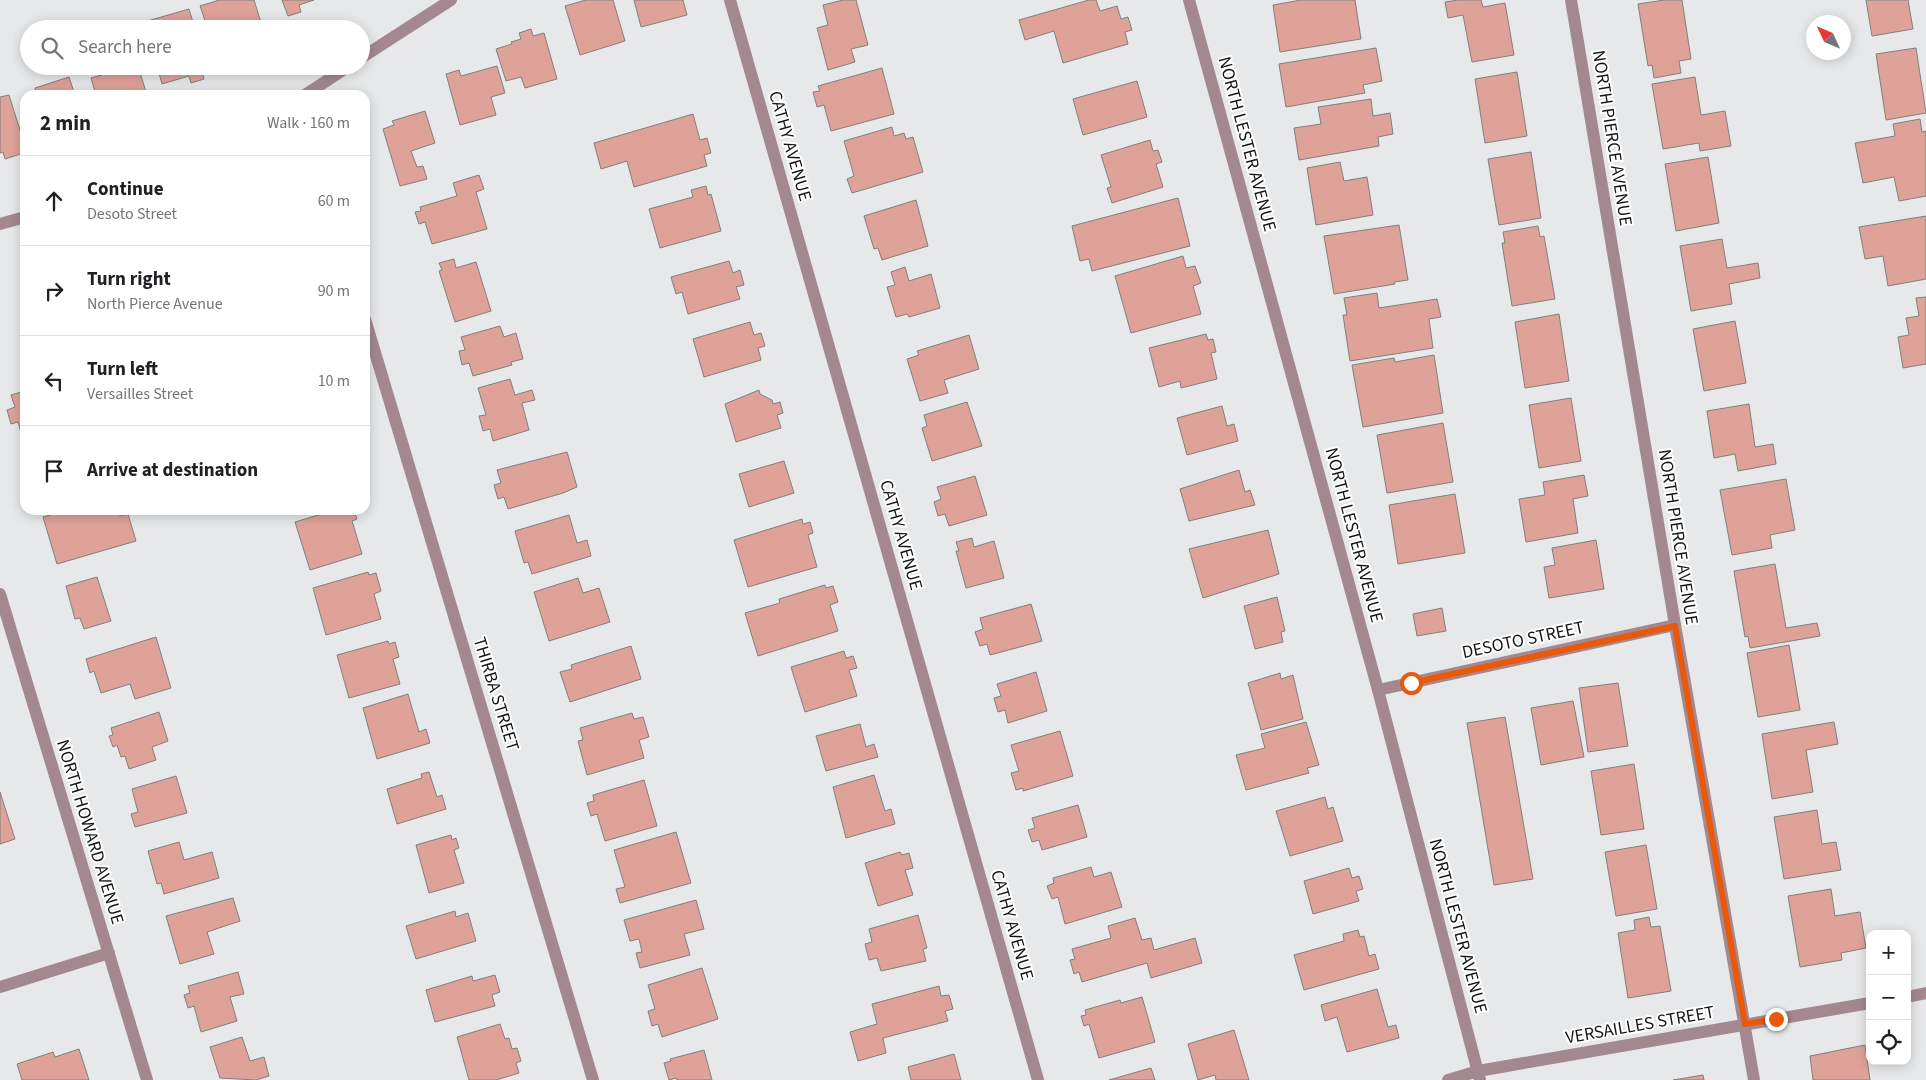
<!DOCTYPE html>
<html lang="en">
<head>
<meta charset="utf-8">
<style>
  :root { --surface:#fff; --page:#f6f6f6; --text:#202124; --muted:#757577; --line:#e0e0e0 }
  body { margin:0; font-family:"Source Sans 3",sans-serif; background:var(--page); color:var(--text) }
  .controls { position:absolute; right:15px; bottom:15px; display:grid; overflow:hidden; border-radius:10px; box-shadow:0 2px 12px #0003 }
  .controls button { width:45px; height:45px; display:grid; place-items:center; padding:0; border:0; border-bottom:1px solid var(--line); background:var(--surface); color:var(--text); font:25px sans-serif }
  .compass { position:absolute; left:1806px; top:15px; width:45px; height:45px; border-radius:50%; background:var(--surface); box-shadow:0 2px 12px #0003; rotate:314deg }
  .stop { position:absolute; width:15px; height:15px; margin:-11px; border:4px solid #ea580c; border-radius:50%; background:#fff }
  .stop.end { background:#ea580c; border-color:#fff; box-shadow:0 1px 5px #0008 }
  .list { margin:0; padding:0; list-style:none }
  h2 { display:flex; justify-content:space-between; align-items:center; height:65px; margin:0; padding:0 20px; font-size:21px }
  h2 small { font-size:16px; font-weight:400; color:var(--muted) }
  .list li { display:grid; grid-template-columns:32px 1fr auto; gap:15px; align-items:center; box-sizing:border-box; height:90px; padding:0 20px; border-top:1px solid var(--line) }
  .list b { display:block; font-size:19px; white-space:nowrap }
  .list p { margin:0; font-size:16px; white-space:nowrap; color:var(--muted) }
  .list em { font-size:16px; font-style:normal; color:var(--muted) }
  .icon { flex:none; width:28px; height:28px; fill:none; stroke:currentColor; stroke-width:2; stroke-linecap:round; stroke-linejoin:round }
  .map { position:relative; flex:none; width:1926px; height:1080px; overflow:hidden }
  .search { position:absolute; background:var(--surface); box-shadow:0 2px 12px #0003; left:20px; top:20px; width:350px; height:55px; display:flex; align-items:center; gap:12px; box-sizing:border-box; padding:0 18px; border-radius:28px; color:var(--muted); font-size:19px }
  .panel { position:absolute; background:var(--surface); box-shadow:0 2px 12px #0003; left:20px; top:90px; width:350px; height:425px; border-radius:15px }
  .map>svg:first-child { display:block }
  .building { fill:#dea299; stroke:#817f7e }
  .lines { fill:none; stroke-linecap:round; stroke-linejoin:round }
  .street { stroke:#a3898f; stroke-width:12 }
  .route { stroke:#ea580c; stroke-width:6 }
  .labels { text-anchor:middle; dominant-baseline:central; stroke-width:4; stroke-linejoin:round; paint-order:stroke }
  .street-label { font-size:18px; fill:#141415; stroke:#fff }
</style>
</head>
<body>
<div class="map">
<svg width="1926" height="1080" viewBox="0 0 1926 1080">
  <rect width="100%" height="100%" fill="#e7e8ea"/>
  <g class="building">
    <path d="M219 0H254L263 29H208L200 6Z"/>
    <path d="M282 0H314L299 5 301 12 288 16Z"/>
    <path d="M586 0H613L625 41 580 55 565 6Z"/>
    <path d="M634 0H683L687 15 641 27Z"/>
    <path d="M843 0H856L868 45 851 49 855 62 828 70 817 28 828 25 823 5Z"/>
    <path d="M1089 0H1096L1100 11 1117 6 1121 19 1128 17 1132 30 1125 32 1128 44 1063 63 1054 31 1025 40 1019 20Z"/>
    <path d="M1301 0H1355L1361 39 1280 52 1273 5Z"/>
    <path d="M1458 0H1481L1483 7 1505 3 1514 55 1472 62 1463 15 1448 18 1445 2Z"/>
    <path d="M1664 0H1682L1691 59 1679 61 1681 73 1654 78 1652 65 1648 66 1638 4Z"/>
    <path d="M1866 0H1908L1913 29 1872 36Z"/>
    <path d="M189 9 195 29H146L144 22Z"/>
    <path d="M531 29 533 36 544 33 557 79 525 88 521 77 506 81 496 49 512 44 511 42 521 39 519 33Z"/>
    <path d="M1376 48 1382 81 1363 85 1365 93 1286 107 1279 64Z"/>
    <path d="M1916 48 1926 113 1886 120 1876 54Z"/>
    <path d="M132 66H138L147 95H96L91 78Z"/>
    <path d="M157 66H206L207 71 202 72 204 79 191 83 189 76 162 84Z"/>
    <path d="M497 66 505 93 491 97 496 115 460 125 446 74 459 70 461 76Z"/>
    <path d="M882 68 894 114 831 131 824 105 817 107 813 92 820 91 818 86Z"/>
    <path d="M1517 72 1527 136 1485 143 1475 79Z"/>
    <path d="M69 77 75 95H37L35 88Z"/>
    <path d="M1695 77 1701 115 1725 111 1731 146 1700 151 1699 143 1663 149 1652 84Z"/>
    <path d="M1137 81 1147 117 1083 135 1073 99Z"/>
    <path d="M9 95 25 146 22 147 24 153 5 159 3 152 0 153V97Z"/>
    <path d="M1371 99 1373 116 1390 113 1393 134 1378 137 1379 146 1299 160 1294 128 1321 124 1318 107Z"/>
    <path d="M425 111 435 143 411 151 417 167 423 166 427 179 400 186 383 129 394 125 392 121Z"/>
    <path d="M693 114 700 140 707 138 711 153 704 155 707 166 634 187 627 161 601 169 594 143Z"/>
    <path d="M1920 119 1922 132 1926 131V196L1899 201 1894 177 1863 183 1855 143 1895 136 1893 124Z"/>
    <path d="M892 127 894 136 904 133 906 139 913 137 923 172 852 193 847 179 854 176 844 141Z"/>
    <path d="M1150 140 1153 151 1158 150 1162 162 1156 164 1163 187 1112 203 1107 188 1111 187 1101 155Z"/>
    <path d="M1531 152 1541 218 1499 225 1488 159Z"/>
    <path d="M1708 157 1719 223 1676 231 1665 164Z"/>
    <path d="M1340 162 1344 181 1367 177 1373 215 1316 225 1307 168Z"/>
    <path d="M479 175 484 189 476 192 487 229 432 244 425 222 419 224 415 212 421 211 420 207 457 196 453 183Z"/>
    <path d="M706 186 708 195 711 194 721 231 660 248 649 209 693 197 691 190Z"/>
    <path d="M1178 198 1190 246 1092 271 1089 259 1080 261 1072 226Z"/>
    <path d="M916 200 928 246 882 260 878 248 874 249 864 216Z"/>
    <path d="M1926 216V279L1888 286 1883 256 1865 259 1859 227Z"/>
    <path d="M1399 225 1408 280 1394 282 1395 284 1334 294 1324 236Z"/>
    <path d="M1538 226 1540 237 1544 236 1555 299 1512 306 1502 243H1505L1503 232Z"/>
    <path d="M1722 239 1727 268 1758 263 1760 278 1729 284 1732 304 1691 311 1680 246Z"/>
    <path d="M1183 256 1186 268 1195 266 1201 283 1193 286 1201 314 1131 333 1115 276Z"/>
    <path d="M454 259 456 268 476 262 491 311 455 322 439 271 442 270 439 263Z"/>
    <path d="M729 261 733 273 740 270 744 285 736 287 740 299 688 314 682 292 676 294 671 277Z"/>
    <path d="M905 267 909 281 931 274 940 308 909 317 907 314 896 317 887 287 895 285 891 272Z"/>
    <path d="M1377 293 1379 308 1437 299 1441 317 1429 319 1433 348 1350 361 1343 315H1347L1344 298Z"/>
    <path d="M1926 297V364L1903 368 1898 337 1909 335 1906 318 1919 316 1916 298Z"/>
    <path d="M1559 314 1569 381 1525 388 1515 322Z"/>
    <path d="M1735 321 1746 383 1704 391 1693 329Z"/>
    <path d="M750 322 754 335 761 333 765 346 758 348 761 360 704 377 693 339Z"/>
    <path d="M500 326 504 337 516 333 523 359 511 362 512 365 473 376 469 363 462 365 459 351 465 350 461 337Z"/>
    <path d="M1206 334 1208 340 1213 339 1216 352 1211 353 1217 379 1181 388 1180 381 1159 387 1149 348Z"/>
    <path d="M969 335 979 369 944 380 948 393 920 401 907 359 919 355 917 351Z"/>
    <path d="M1434 355 1443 413 1363 427 1352 365 1394 358 1395 362Z"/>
    <path d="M510 379 515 395 532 390 535 400 522 403 529 430 493 441 490 429 483 431 479 416 486 415 478 388Z"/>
    <path d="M759 390 760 394 772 400 773 404 780 402 783 413 777 415 781 428 736 442 725 404Z"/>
    <path d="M25 391V435L22 436 18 422 11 424 7 410 15 407 11 395Z"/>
    <path d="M1571 398 1581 461 1539 468 1529 405Z"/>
    <path d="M967 402 982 446 932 461 922 428 927 426 924 415Z"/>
    <path d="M1749 404 1755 447 1773 444 1776 464 1738 471 1735 454 1714 458 1707 411Z"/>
    <path d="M1222 406 1227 426 1234 424 1238 441 1187 455 1177 418Z"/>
    <path d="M1443 423 1453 482 1387 493 1377 435Z"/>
    <path d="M567 452 577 487 563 493 508 509 504 497 498 499 494 485 501 483 497 470Z"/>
    <path d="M784 461 794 493 749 507 739 474Z"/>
    <path d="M1239 470 1245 492 1250 490 1255 505 1189 521 1180 489Z"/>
    <path d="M1584 475 1588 496 1573 499 1578 533 1526 542 1519 499 1545 495 1543 482Z"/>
    <path d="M975 476 987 515 949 526 945 514 938 516 934 502 941 499 937 487Z"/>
    <path d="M1786 479 1795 530 1770 535 1772 548 1732 555 1720 490Z"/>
    <path d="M1455 494 1465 553 1398 564 1389 505Z"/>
    <path d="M67 510H118L120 516 128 514 136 541 57 564 43 517Z"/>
    <path d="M335 510H354L357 519 352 521 362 554 310 570 295 522Z"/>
    <path d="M569 515 577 543 587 540 591 556 532 574 528 562 524 563 515 531Z"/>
    <path d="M802 519 803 524 810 522 813 533 808 535 817 567 748 587 734 540Z"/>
    <path d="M1268 530 1279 574 1203 598 1189 549Z"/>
    <path d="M972 538 974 547 994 541 1004 578 966 588 956 551H959L956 542Z"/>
    <path d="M1596 540 1604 589 1549 598 1544 567 1555 565 1552 548Z"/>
    <path d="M1775 564 1786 628 1817 623 1820 636 1750 648 1748 636 1745 637 1734 571Z"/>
    <path d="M368 572 369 575 376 573 381 591 374 594 381 619 326 635 313 588Z"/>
    <path d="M97 577 111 621 84 629 80 618 75 619 66 586Z"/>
    <path d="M578 578 583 593 599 588 610 622 549 641 534 592Z"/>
    <path d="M825 585 826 588 833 586 838 602 830 605 838 631 758 656 745 613 780 603 779 599Z"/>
    <path d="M1277 597 1285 631 1281 632 1283 642 1255 649 1244 606Z"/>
    <path d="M1031 604 1042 641 990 655 987 644 980 646 975 632 983 629 980 618Z"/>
    <path d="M1442 608 1446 631 1417 636 1413 614Z"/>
    <path d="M156 637 171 688 135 699 130 684 101 693 94 671 90 673 86 659Z"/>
    <path d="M388 641 389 644 395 642 399 657 393 659 400 684 349 698 337 655Z"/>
    <path d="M1789 645 1800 710 1758 717 1747 653Z"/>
    <path d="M631 646 641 679 570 702 560 672 572 669 571 665Z"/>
    <path d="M844 651 846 658 853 656 857 668 849 670 857 696 805 712 791 667Z"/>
    <path d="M1036 672 1047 711 1008 723 1005 710 998 712 994 698 1001 696 997 684Z"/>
    <path d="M1280 673 1281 679 1293 675 1303 719 1261 730 1248 683Z"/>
    <path d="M1618 683 1628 746 1588 752 1579 688Z"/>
    <path d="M408 694 419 732 426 729 430 743 377 759 363 708Z"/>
    <path d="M1573 701 1584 757 1541 765 1531 708Z"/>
    <path d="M159 712 168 741 152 747 156 760 129 769 125 756 121 757 117 745 113 747 109 736 113 735 111 728Z"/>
    <path d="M632 713 634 719 643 717 649 737 639 740 644 758 587 775 578 741 583 740 580 728Z"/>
    <path d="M1505 717 1533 879 1494 885 1467 723Z"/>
    <path d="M1306 722 1319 765 1307 768 1309 773 1246 790 1236 755 1265 748 1261 734Z"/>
    <path d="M1834 722 1838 744 1806 750 1813 792 1772 799 1762 734Z"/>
    <path d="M860 724 866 747 874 744 878 757 826 771 816 736Z"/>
    <path d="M1060 731 1073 776 1023 791V788L1016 790 1011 773 1019 771 1011 745Z"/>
    <path d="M1634 764 1644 829 1601 835 1591 771Z"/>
    <path d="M429 772 437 797 442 795 446 809 397 824 387 789 422 778 421 774Z"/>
    <path d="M874 775 885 811 891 809 895 824 846 838 833 787Z"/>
    <path d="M176 776 187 813 135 827 131 814 138 812 132 789Z"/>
    <path d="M644 780 657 826 605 841 597 814 591 816 587 803 594 801 593 795Z"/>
    <path d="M0 792 15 839 0 844Z"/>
    <path d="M1325 797 1328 809 1333 807 1343 841 1290 856 1276 811Z"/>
    <path d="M1078 805 1087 837 1042 850 1039 840 1032 842 1028 830 1035 828 1032 818Z"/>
    <path d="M1817 810 1822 844 1836 842 1841 870 1784 879 1774 817Z"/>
    <path d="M676 832 691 883 620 903 616 889 625 887 614 850Z"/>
    <path d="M451 835 452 840 456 838 459 848 454 850 464 883 429 893 416 845Z"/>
    <path d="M179 842 184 860 212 852 219 878 164 894 161 883 157 884 148 851Z"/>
    <path d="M1646 845 1657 909 1616 916 1605 852Z"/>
    <path d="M900 852 902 855 909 853 913 868 905 870 913 895 878 906 865 863Z"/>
    <path d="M1091 867 1094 877 1111 872 1122 907 1065 924 1058 897 1052 899 1047 886 1054 883 1053 878Z"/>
    <path d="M1349 868 1352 878 1359 876 1363 889 1356 891 1359 901 1313 914 1304 881Z"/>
    <path d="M1831 889 1835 916 1860 912 1866 948 1841 953 1842 960 1800 967 1788 896Z"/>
    <path d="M233 898 240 921 207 932 214 954 180 964 166 916Z"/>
    <path d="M696 900 704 929 684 934 690 955 640 968 636 953 642 952 639 939 630 941 624 920Z"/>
    <path d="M455 911 456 917 468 913 476 941 416 959 406 926Z"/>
    <path d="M918 915 927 948 923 949 926 961 881 971 877 958 869 960 865 944 872 942 869 929Z"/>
    <path d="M1649 917 1651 927 1660 926 1671 991 1628 998 1618 933 1635 930 1634 920Z"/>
    <path d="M1135 918 1142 940 1151 938 1154 950 1195 938 1202 963 1151 978 1147 963 1082 982 1079 972 1074 974 1070 960 1075 959 1072 949 1111 938 1108 926Z"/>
    <path d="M1358 930 1360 937 1364 936 1369 956 1375 954 1379 969 1304 990 1294 955 1344 941 1343 934Z"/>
    <path d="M702 968 718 1019 662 1037 658 1024 652 1026 648 1011 655 1009 648 985Z"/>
    <path d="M238 972 244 994 230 997 237 1021 201 1032 194 1006 188 1008 184 995 190 993 188 986Z"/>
    <path d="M495 975 500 992 492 995 495 1006 435 1022 426 990 472 976 473 981Z"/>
    <path d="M939 986 941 996 949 995 953 1009 945 1011 948 1021 883 1038 886 1053 858 1061 850 1032 877 1024 872 1004Z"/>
    <path d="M1377 989 1388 1027 1396 1025 1399 1038 1347 1052 1337 1017 1325 1021 1321 1005Z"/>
    <path d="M1142 997 1155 1042 1099 1058 1089 1024 1084 1026 1081 1016 1086 1015 1085 1010 1120 1000 1121 1003Z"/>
    <path d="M500 1024 505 1039 509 1038 512 1049 517 1048 521 1061 516 1063 519 1073 496 1080H469L457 1037Z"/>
    <path d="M1234 1030 1249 1080H1216L1215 1075 1198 1080 1188 1044Z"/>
    <path d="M242 1037 250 1061 264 1057 269 1076 256 1080 220 1078 210 1047Z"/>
    <path d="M1865 1045 1870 1080H1813L1810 1056Z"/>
    <path d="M79 1049 89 1080H22L17 1064 53 1052 55 1057Z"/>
    <path d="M704 1050 712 1080H677L676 1078 669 1080 664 1063 671 1061 670 1059Z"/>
    <path d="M954 1054 961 1080H911L908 1067Z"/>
    <path d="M1151 1068 1155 1080H1109Z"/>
    <path d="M1703 1075 1704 1080H1673Z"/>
  </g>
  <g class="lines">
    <g class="street">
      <path d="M730 0 1038 1080"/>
      <path d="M1189 0 1378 690 1480 1080"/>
      <path d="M1571 0 1675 625 1754 1080"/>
      <path d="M361 58 451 0"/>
      <path d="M305 95 349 66"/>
      <path d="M0 224 25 217"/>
      <path d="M365 319 593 1080"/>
      <path d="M0 594 147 1080"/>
      <path d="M1378 690 1675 625"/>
      <path d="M0 987 109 953"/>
      <path d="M1907 997 1926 993"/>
      <path d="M1448 1080 1478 1071 1870 1003"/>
    </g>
  </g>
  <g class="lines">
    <path class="route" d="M1411 683 1675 626 1745 1024 1776 1019"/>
  </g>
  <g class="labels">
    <g class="street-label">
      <text transform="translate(1612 138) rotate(81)">NORTH PIERCE AVENUE</text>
      <text transform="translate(1247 144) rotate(75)">NORTH LESTER AVENUE</text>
      <text transform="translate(790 146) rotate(74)">CATHY AVENUE</text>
      <text transform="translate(901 535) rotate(74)">CATHY AVENUE</text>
      <text transform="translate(1354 535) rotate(75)">NORTH LESTER AVENUE</text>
      <text transform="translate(1678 537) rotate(81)">NORTH PIERCE AVENUE</text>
      <text transform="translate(1523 640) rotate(-12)">DESOTO STREET</text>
      <text transform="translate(496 694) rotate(73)">THIRBA STREET</text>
      <text transform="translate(90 832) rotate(73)">NORTH HOWARD AVENUE</text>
      <text transform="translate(1012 925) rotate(74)">CATHY AVENUE</text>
      <text transform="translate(1458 926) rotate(75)">NORTH LESTER AVENUE</text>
      <text transform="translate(1640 1025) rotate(-10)">VERSAILLES STREET</text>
    </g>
  </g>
</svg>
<div class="controls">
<button>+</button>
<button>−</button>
<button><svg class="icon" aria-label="locate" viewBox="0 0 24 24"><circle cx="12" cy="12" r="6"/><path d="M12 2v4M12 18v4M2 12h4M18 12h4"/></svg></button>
</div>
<svg class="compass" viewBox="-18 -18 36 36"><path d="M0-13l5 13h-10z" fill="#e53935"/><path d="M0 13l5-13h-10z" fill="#757577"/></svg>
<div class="stop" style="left:1411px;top:683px"></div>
<div class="stop end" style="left:1776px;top:1019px"></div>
<div class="search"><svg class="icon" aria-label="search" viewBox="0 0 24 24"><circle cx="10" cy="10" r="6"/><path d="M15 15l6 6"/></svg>Search here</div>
<section class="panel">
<h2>2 min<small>Walk · 160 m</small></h2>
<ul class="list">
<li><svg class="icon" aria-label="ahead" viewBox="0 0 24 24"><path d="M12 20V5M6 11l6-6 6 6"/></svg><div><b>Continue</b><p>Desoto Street</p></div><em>60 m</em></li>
<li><svg class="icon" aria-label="right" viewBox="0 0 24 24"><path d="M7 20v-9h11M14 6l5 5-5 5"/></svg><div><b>Turn right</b><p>North Pierce Avenue</p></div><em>90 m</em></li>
<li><svg class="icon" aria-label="left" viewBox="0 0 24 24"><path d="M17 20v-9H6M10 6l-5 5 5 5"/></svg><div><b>Turn left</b><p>Versailles Street</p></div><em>10 m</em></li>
<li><svg class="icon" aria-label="arrive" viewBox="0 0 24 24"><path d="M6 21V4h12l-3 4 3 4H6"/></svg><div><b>Arrive at destination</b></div></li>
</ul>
</section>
</div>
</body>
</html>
